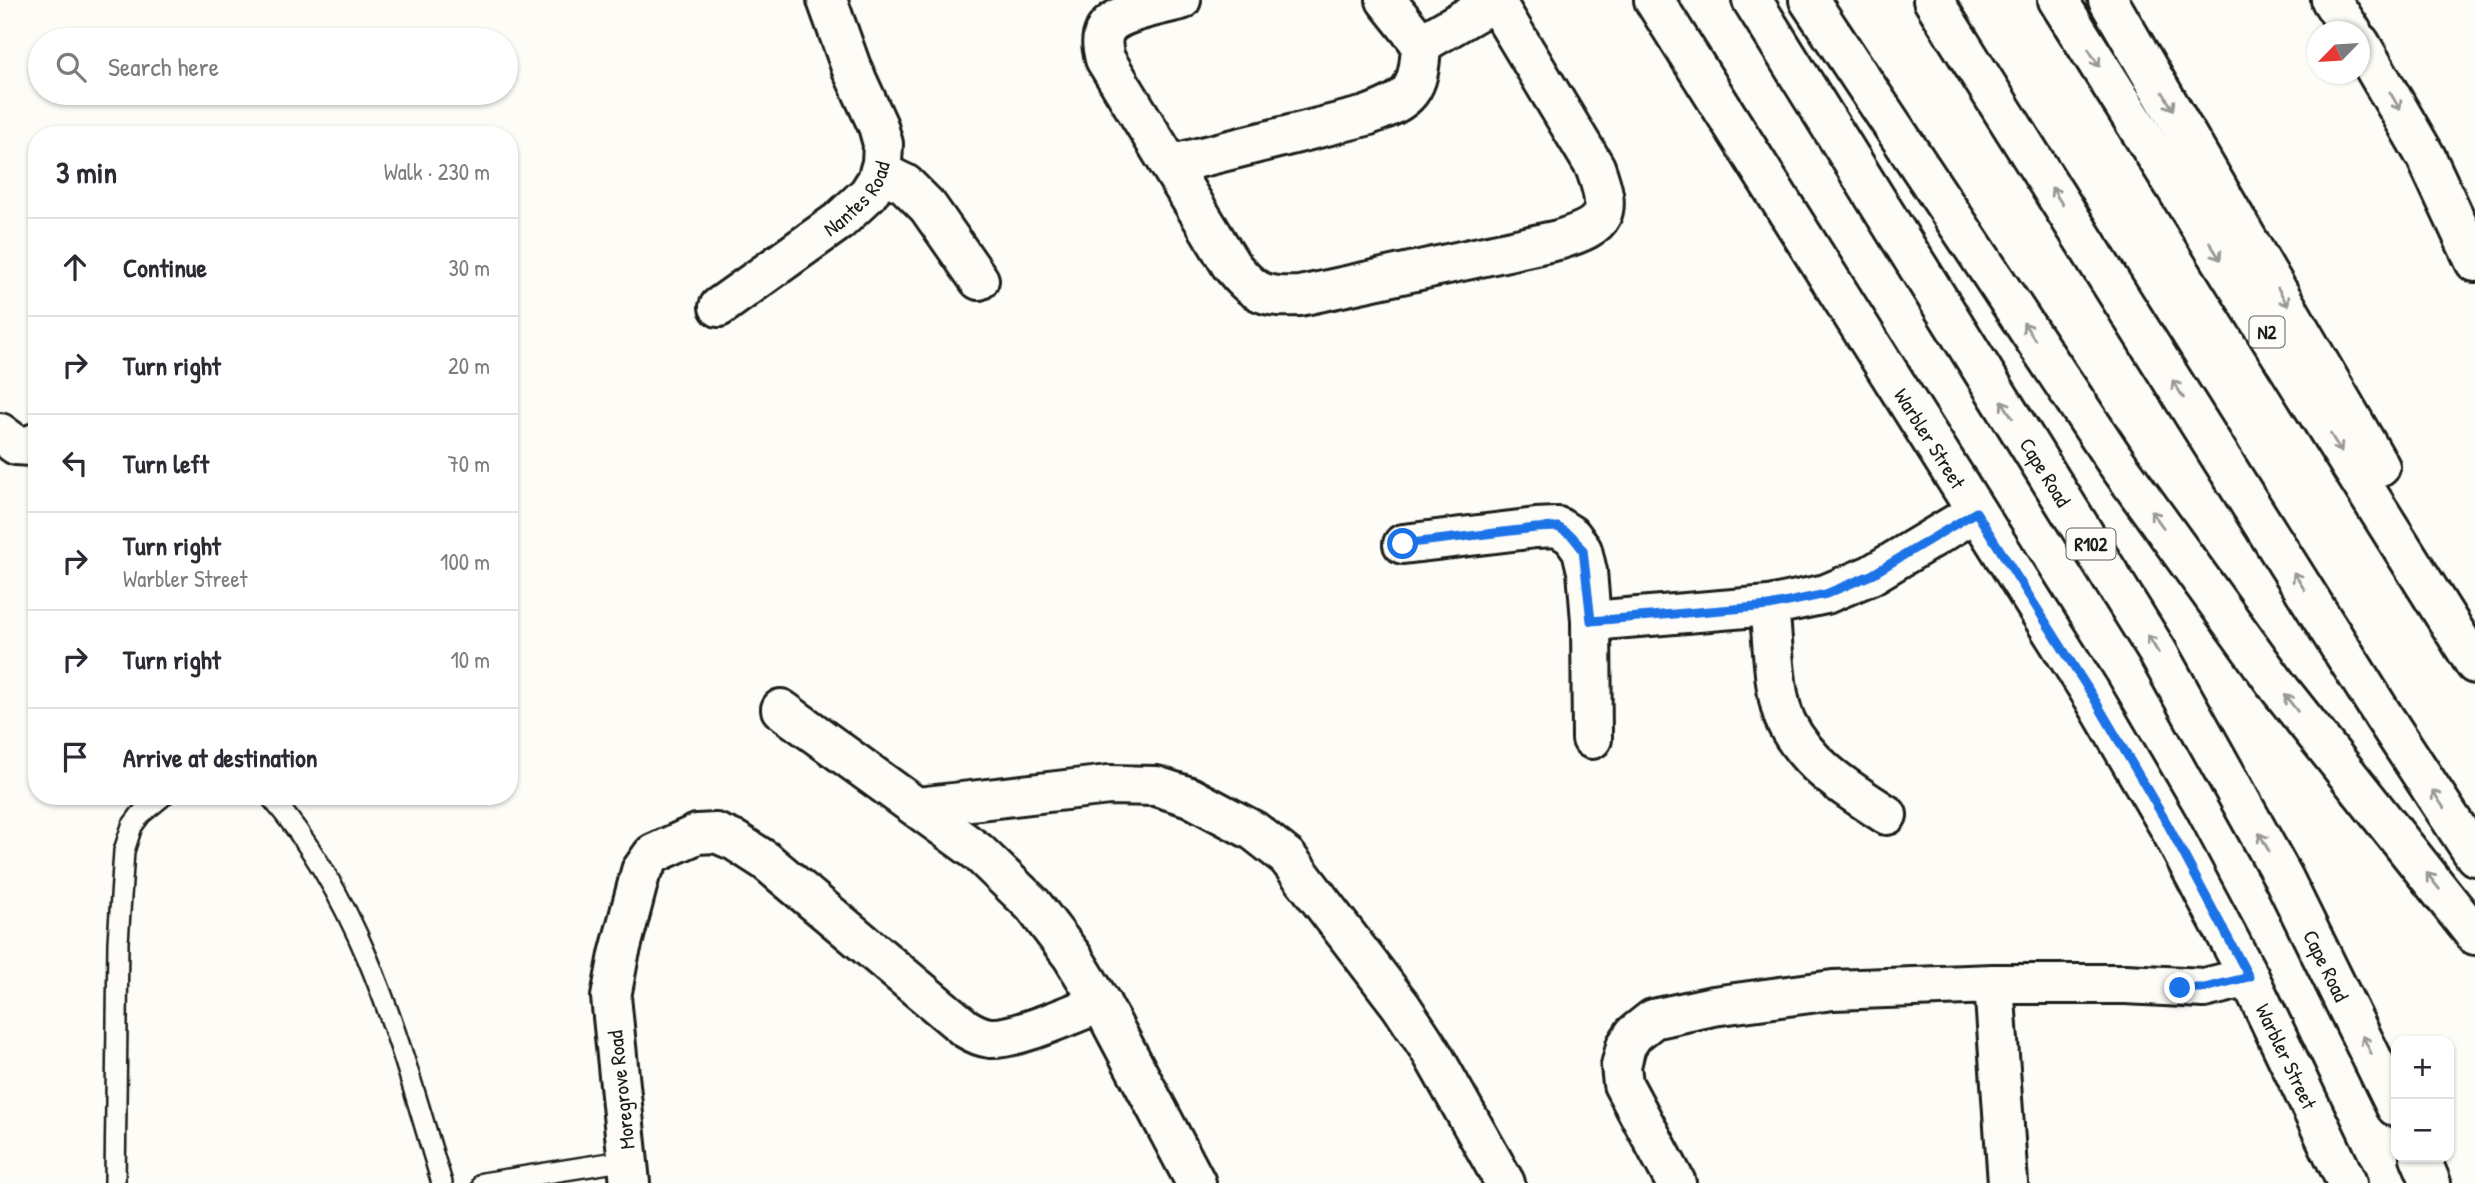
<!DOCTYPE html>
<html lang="en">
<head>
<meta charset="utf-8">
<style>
  :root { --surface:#fff; --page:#f2f2f3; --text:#2b2b33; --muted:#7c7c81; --line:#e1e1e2 }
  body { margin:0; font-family:"Patrick Hand",sans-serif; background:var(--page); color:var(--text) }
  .controls { position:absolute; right:21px; bottom:21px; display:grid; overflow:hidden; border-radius:14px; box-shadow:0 2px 5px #0004 }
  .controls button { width:63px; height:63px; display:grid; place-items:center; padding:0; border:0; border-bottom:2px solid var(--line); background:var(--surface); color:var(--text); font:35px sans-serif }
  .compass { position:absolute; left:2307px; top:21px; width:63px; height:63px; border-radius:50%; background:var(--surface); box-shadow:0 2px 5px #0004; rotate:245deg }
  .stop { position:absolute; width:21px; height:21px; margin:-16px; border:5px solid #1a73e8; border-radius:50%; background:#fff }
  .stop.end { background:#1a73e8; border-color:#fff; box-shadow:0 2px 7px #0008 }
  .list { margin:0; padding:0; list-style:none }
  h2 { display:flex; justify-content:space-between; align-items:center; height:91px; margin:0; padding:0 28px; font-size:30px }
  h2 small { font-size:23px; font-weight:400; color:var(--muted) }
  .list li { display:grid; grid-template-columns:46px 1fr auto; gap:21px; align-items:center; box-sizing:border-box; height:98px; padding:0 28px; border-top:2px solid var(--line) }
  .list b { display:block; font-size:26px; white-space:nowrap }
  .list p { margin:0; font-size:23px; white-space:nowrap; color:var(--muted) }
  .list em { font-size:23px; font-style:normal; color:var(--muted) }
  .icon { flex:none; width:38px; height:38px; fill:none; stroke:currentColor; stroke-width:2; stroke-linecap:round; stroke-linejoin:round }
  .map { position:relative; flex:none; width:2475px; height:1183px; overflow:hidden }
  .search { position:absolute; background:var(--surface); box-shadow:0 2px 5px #0004; left:28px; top:28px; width:490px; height:77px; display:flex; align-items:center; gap:18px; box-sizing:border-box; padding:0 24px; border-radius:38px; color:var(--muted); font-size:26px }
  .panel { position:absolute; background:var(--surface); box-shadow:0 2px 5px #0004; left:28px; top:126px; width:490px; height:679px; border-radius:28px }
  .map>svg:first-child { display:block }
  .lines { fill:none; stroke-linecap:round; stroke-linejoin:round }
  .lane-casing { stroke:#1c1c1c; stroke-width:24 }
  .street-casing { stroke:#1c1c1c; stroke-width:44 }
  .primary-casing { stroke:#1c1c1c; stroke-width:44 }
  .highway-casing { stroke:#1c1c1c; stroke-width:44 }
  .lane { stroke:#fdfcf7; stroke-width:19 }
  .street { stroke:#fdfcf7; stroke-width:38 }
  .primary { stroke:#fdfcf7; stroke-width:38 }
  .highway { stroke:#fdfcf7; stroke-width:38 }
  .oneway { stroke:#989794 }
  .route { stroke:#1a73e8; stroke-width:9 }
  .labels { text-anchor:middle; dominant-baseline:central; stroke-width:5; stroke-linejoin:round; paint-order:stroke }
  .shield { fill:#fdfcf7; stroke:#605f5e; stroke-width:2 }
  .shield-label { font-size:19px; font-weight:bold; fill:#1c1c1c }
  .street-label { font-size:21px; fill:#1c1c1c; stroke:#fdfcf7 }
</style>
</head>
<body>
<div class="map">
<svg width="2475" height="1183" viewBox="0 0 2475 1183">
  <rect width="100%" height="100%" fill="#fdfcf7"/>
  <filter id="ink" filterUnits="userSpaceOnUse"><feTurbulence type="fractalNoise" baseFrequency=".0143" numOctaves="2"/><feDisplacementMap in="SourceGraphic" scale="14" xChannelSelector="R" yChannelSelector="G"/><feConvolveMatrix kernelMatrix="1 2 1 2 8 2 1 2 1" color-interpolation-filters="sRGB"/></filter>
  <g filter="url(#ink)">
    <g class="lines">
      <defs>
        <g id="lane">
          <path d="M270 796C366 907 400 1046 442 1183"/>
          <path d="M115 1183 118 942 124 851 132 826 141 814 163 796"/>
          <path d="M483 1183 628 1160"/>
        </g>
        <g id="street">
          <path d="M1181 0C1162 5 1113 13 1105 31 1100 41 1103 50 1105 59L1231 265C1254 293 1263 298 1300 296L1558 240C1607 225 1612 214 1595 167L1495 1 1421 44"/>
          <path id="s1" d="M1654 0 2092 695 2168 825 2249 977 2347 1183"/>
          <path d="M1170 165 1366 116C1411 100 1419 91 1421 44L1386 0"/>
          <path d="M880 172 905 184 928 207 979 280"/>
          <path id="s2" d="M719 307 839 221 868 194 877 180 882 163 883 144 878 126 851 67 827 0"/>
          <path d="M0 433 16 445 31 446 37 442"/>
          <path d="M1403 544 1536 528 1558 527 1572 536 1582 550 1587 571 1591 621 1592 739"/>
          <path d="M1769 606C1773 638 1773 697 1787 724 1809 767 1849 790 1887 815"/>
          <path d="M1591 621 1769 606 1826 594 1871 575 1976 512"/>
          <path d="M781 709 978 852 1033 905 1072 956 1101 1003 1196 1183"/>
          <path d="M918 807 1109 785 1156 786 1190 797 1254 831 1287 857 1401 1006 1430 1050 1505 1183"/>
          <path d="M1994 984 2008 1183"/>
          <path d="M630 1183 611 997 619 955 641 871 653 854 697 834 716 833 735 841 766 861 965 1028C973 1033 981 1037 990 1038 1016 1040 1075 1012 1101 1003"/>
          <path d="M1676 1183 1623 1084 1621 1066 1626 1046 1634 1034 1653 1019 1713 1006 1833 990 1994 984H2125L2204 988 2249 977"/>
        </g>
        <g id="primary">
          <path id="s3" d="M1752 0 2157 651 2283 877 2396 1107"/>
          <path d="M2331 0 2352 32"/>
          <path d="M2360 43 2426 157 2475 262"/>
          <path d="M2420 1157 2431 1183"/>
        </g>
        <g id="highway">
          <path d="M1809 0 2116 462 2279 688 2475 935"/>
          <path d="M1933 0 2384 717 2475 856"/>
          <path d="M2058 0 2475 664"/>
          <path d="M2108 0 2380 467"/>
        </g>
      </defs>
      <use href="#lane" class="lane-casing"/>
      <use href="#street" class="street-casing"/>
      <use href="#primary" class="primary-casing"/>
      <use href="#highway" class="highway-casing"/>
      <use href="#lane" class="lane"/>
      <use href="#street" class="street"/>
      <use href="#primary" class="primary"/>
      <use href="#highway" class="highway"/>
    </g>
    <defs><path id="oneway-shaft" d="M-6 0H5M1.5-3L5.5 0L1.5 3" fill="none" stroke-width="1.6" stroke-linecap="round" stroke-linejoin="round" transform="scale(1.75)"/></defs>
    <g class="oneway">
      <use href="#oneway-shaft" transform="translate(2094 58) rotate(58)"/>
      <use href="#oneway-shaft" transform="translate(2168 101) rotate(60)"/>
      <use href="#oneway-shaft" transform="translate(2395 101) rotate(60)"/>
      <use href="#oneway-shaft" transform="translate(2057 196) rotate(-122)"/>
      <use href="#oneway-shaft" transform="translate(2215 251) rotate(58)"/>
      <use href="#oneway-shaft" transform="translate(2283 297) rotate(60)"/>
      <use href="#oneway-shaft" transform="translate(2029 331) rotate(-124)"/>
      <use href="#oneway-shaft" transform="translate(2178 389) rotate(-122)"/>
      <use href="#oneway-shaft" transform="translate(2007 409) rotate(-122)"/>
      <use href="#oneway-shaft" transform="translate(2336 443) rotate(58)"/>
      <use href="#oneway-shaft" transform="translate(2157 519) rotate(-126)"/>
      <use href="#oneway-shaft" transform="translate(2299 581) rotate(-122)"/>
      <use href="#oneway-shaft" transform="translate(2153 644) rotate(-121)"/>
      <use href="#oneway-shaft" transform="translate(2291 703) rotate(-128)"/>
      <use href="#oneway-shaft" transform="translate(2438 799) rotate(-123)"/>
      <use href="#oneway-shaft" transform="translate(2264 842) rotate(-118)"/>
      <use href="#oneway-shaft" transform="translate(2433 881) rotate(-128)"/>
      <use href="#oneway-shaft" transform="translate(2367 1045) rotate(-116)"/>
    </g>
  </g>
  <g class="lines" filter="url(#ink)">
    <path class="route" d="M1403 544 1536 528 1558 527 1572 536 1583 550 1591 621 1769 606 1826 594 1871 575 1976 512 2092 695 2168 825 2249 977 2204 988H2180"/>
  </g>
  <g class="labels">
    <g class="shield">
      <rect x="2249.5" y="316.5" width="35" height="31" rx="5"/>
      <rect x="2066.5" y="528.5" width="49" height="31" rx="5"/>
    </g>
    <g class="shield-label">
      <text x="2267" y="332">N2</text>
      <text x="2091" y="544">R102</text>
    </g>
    <g class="street-label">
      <text stroke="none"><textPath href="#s2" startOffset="177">Nantes Road</textPath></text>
      <text stroke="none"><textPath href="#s1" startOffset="518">Warbler Street</textPath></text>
      <text stroke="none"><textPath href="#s3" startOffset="556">Cape Road</textPath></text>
      <text stroke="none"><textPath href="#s3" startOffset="1124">Cape Road</textPath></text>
      <text stroke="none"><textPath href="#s1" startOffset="1232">Warbler Street</textPath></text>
      <text transform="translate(621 1090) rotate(-96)">Moregrove Road</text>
    </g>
  </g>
</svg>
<div class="controls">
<button>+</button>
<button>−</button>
</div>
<svg class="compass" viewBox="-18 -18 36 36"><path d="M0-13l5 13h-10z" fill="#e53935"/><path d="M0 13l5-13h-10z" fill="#7c7c81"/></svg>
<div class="stop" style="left:1403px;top:544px"></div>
<div class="stop end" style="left:2180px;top:988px"></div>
<div class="search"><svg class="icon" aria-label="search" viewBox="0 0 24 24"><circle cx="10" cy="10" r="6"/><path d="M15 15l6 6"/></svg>Search here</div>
<section class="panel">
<h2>3 min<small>Walk · 230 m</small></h2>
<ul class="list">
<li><svg class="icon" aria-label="ahead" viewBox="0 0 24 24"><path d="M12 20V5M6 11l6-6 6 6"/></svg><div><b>Continue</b></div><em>30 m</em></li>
<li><svg class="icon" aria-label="right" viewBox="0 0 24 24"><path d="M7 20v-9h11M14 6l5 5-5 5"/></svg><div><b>Turn right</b></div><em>20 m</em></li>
<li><svg class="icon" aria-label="left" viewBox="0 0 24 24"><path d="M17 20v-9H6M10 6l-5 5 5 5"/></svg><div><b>Turn left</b></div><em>70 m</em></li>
<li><svg class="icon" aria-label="right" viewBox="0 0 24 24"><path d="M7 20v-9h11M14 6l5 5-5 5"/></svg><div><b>Turn right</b><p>Warbler Street</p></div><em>100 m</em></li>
<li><svg class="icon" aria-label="right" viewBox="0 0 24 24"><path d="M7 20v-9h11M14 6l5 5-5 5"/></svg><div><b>Turn right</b></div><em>10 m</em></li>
<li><svg class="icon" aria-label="arrive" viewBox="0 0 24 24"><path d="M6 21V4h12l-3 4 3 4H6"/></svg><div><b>Arrive at destination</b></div></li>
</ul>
</section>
</div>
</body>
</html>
